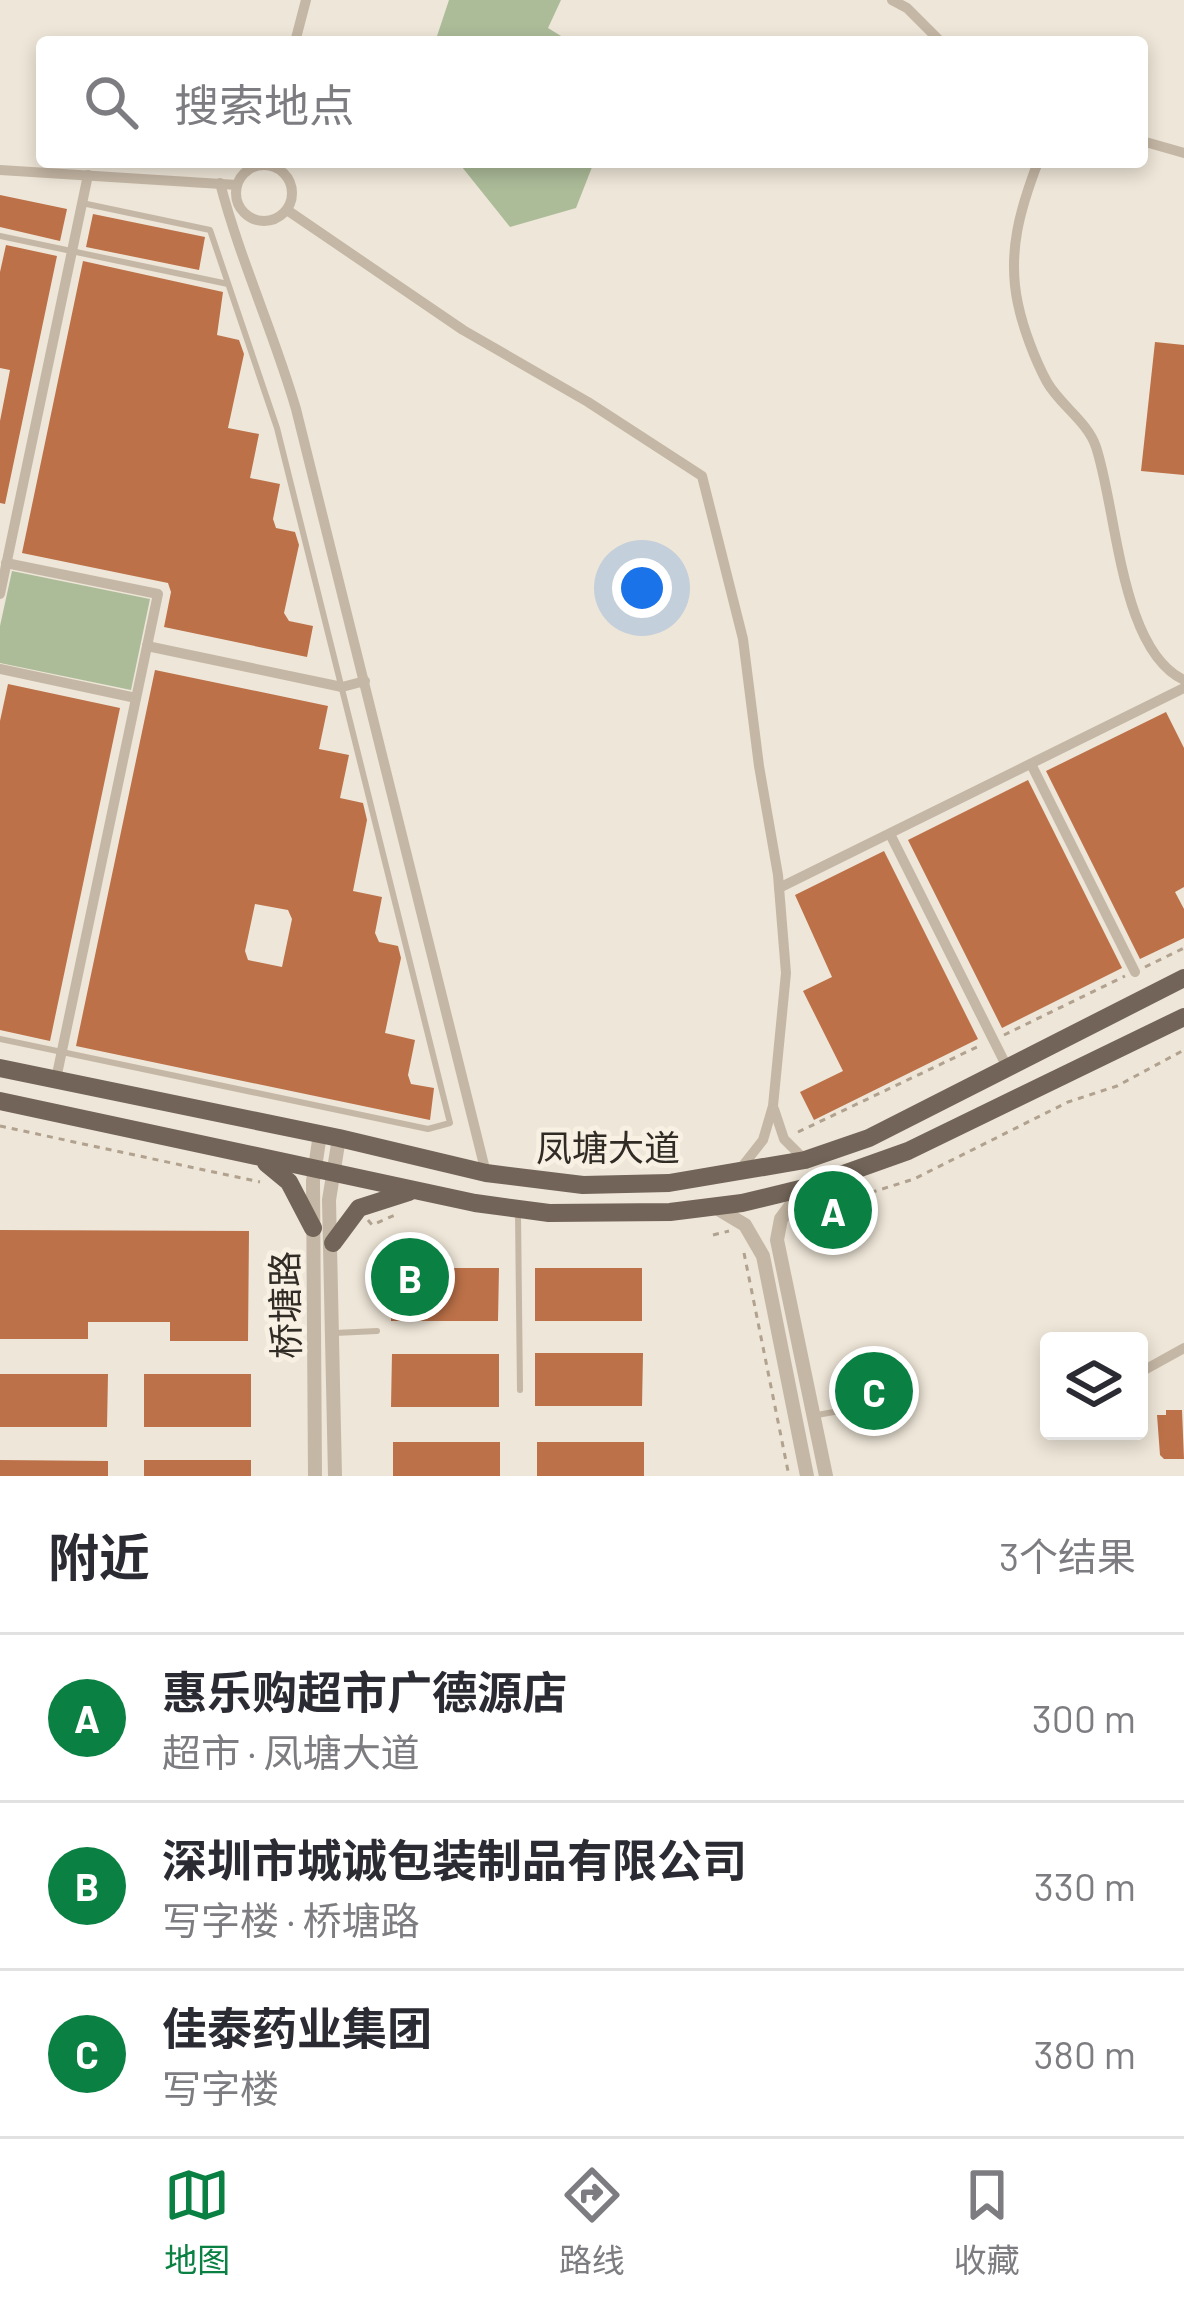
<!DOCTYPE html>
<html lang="zh">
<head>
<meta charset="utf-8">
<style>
  :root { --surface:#fff; --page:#f7f7f7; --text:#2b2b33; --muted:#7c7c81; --line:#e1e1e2; --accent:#0b8043 }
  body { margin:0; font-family:Barlow,"Noto Sans SC",sans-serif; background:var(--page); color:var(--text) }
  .controls { position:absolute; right:36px; bottom:36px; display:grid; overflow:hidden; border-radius:12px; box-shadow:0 6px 18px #0003 }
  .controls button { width:108px; height:108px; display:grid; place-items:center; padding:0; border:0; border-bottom:3px solid var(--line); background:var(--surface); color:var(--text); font:60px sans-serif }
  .you { position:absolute; left:642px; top:588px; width:42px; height:42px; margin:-30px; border:9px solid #fff; border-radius:50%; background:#1a73e8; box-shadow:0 0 0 18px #1a73e833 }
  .badge { display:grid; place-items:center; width:78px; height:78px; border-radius:50%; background:var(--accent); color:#fff; font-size:39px; font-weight:700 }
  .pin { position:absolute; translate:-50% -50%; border:6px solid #fff; box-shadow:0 3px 12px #0006 }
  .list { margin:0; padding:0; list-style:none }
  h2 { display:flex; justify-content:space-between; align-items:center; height:156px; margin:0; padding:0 48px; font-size:51px }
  h2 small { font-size:39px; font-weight:400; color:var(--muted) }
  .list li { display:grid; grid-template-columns:78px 1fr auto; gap:36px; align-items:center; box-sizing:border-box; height:168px; padding:0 48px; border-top:3px solid var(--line) }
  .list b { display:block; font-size:45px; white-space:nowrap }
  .list p { margin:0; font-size:39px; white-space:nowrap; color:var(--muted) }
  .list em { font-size:39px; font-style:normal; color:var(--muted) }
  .icon { flex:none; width:66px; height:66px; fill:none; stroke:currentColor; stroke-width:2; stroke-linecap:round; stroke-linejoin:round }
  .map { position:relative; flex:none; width:1184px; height:1476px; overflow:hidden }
  .search { position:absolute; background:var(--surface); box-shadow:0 6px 18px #0003; left:36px; right:36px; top:36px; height:132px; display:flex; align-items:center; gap:30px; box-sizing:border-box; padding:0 42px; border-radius:12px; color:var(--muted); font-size:45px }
  .sheet { height:660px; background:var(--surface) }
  nav { display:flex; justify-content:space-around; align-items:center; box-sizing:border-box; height:168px; border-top:3px solid var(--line); background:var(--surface); font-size:33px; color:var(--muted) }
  nav a { display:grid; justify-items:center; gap:6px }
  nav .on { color:var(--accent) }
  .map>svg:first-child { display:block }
  .green { fill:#acbc99 }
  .building { fill:#bc7148; fill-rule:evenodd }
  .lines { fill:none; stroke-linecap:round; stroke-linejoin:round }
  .path { stroke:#b1a18f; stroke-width:3; stroke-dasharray:6 6; stroke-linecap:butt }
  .service { stroke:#c5b7a5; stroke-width:6 }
  .minor { stroke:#c5b7a5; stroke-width:10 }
  .tertiary { stroke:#c5b7a5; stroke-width:14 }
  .primary { stroke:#726458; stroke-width:18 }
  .labels { text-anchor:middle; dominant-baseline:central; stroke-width:10; stroke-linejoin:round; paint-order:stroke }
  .street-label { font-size:36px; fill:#312b26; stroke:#f7f0e3 }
</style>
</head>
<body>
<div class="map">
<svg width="1184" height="1476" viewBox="0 0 1184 1476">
  <rect width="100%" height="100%" fill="#eee6d8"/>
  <g class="green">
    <path d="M449 0H561L548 28 571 42H435Z"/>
    <path d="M458 162H594L576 208 510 227Z"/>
    <path d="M12 571 150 599 131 690 0 663V626Z"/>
  </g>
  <g class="building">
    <path d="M0 195 67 209 60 241 0 227Z"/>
    <path d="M93 214 205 237 199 270 86 247Z"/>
    <path d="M6 245 57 256 5 504 0 503V421L10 370 0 368V272Z"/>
    <path d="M83 261 223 292 217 335 239 340 244 354 228 428 259 434 250 478 280 484 273 519 276 528 295 532 299 545 284 613 289 621 313 626 307 657 164 627 171 592 168 583 22 553Z"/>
    <path d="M1155 342 1184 345V475L1141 471Z"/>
    <path d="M155 670 328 706 319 749 349 755 340 798 363 803 367 820 353 891 382 897 375 933 379 942 398 946 401 958 385 1033 415 1040 408 1075 411 1084 434 1088 430 1120 76 1046ZM255 904 288 910 292 919 282 967 248 960 245 951Z"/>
    <path d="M8 684 120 708 50 1041 0 1030V721Z"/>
    <path d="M1166 712 1184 748V887L1175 892 1184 909V938L1140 959 1046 771Z"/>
    <path d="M1028 780 1122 968 1002 1028 908 840Z"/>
    <path d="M884 851 978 1039 814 1120 800 1092 843 1071 803 991 832 977 795 895Z"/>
    <path d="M0 1230 249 1231 248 1341H170V1322H88V1339H0Z"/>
    <path d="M391 1268H499L498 1321H391Z"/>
    <rect x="535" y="1268" width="107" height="53"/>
    <path d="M535 1353H643L642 1406H535Z"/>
    <path d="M392 1354H499V1407H391Z"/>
    <path d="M0 1374H108L107 1427H0Z"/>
    <rect x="144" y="1374" width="107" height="53"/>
    <path d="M1166 1410H1182L1184 1459H1164L1160 1455 1157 1415H1166Z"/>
    <rect x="393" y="1442" width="107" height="34"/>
    <rect x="537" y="1442" width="107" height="34"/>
    <path d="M0 1460 108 1461V1476H0Z"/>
    <rect x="144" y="1460" width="107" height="16"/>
  </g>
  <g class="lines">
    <g class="path">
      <path d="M1145 967 1184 948"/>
      <path d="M1004 1035 1125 976"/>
      <path d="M0 1126 260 1182"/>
      <path d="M798 1132 979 1046"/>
      <path d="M802 1214 914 1179 1068 1102 1117 1086 1184 1050"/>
      <path d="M368 1220 372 1225 395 1215"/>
      <path d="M713 1235 729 1231"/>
      <path d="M744 1253 789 1476"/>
    </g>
    <g class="service">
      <path d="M0 236 228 284"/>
      <path d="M0 1039 428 1129 450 1123 277 428 210 230 82 203"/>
      <path d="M518 1214 520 1390"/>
      <path d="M335 1333 377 1331"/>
      <path d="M817 1415 862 1407 874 1391"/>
    </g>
    <g class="minor">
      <path d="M892 0 907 8 941 42"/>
      <path d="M295 42 306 0"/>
      <path d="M1142 141 1184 153"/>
      <path d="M1038 162C1020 209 1007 253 1018 304 1023 328 1035 360 1047 382 1060 405 1088 422 1096 447 1117 510 1120 650 1184 680"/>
      <circle cx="264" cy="193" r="28"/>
      <path d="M0 170 237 185"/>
      <path d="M220 183C240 260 274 333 296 409L486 1173"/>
      <path d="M287 210 463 330 588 402 702 476 743 639 759 766 778 875 786 973 773 1106 763 1140 741 1168"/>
      <path d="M6 563 158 594 56 1079"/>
      <path d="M0 594 88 175"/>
      <path d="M147 646 342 687 365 681"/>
      <path d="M0 669 136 698"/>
      <path d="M1031 764 1135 972"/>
      <path d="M890 834 1008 1069"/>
      <path d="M779 888 1184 688"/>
      <path d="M774 1109 784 1139 803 1158"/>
      <path d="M1139 1373 1184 1348"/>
    </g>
    <g class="tertiary">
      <path d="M804 1188 781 1219 777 1240 826 1476"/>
      <path d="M715 1207 745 1225 763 1256 807 1476"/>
      <path d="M315 1476 313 1181 320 1134"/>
      <path d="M335 1476 329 1200 339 1138"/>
    </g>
    <g class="primary">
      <path d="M0 1068 339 1138 486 1173 583 1185 669 1183 805 1160 869 1138 1184 978"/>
      <path d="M0 1101 475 1203 549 1213 670 1212 742 1203 804 1188 908 1151 1184 1017"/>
      <path d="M266 1163 289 1182 313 1228"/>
      <path d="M333 1243 359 1208 409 1192"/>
    </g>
  </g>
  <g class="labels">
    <g class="street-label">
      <text x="608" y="1146">凤塘大道</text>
      <text transform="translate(284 1305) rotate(-91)">桥塘路</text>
    </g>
  </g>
</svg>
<div class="controls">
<button><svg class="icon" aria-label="layers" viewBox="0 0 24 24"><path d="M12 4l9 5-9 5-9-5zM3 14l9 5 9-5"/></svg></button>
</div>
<div class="you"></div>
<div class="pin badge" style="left:833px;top:1210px">A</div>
<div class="pin badge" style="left:410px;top:1277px">B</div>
<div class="pin badge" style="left:874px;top:1391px">C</div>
<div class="search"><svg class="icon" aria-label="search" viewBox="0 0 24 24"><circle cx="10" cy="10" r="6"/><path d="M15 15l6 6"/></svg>搜索地点</div>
</div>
<section class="sheet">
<h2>附近<small>3个结果</small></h2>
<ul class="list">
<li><span class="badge">A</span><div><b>惠乐购超市广德源店</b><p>超市 · 凤塘大道</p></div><em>300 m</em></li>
<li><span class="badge">B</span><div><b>深圳市城诚包装制品有限公司</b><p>写字楼 · 桥塘路</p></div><em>330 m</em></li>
<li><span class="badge">C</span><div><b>佳泰药业集团</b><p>写字楼</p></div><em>380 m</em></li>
</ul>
</section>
<nav>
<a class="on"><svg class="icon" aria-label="map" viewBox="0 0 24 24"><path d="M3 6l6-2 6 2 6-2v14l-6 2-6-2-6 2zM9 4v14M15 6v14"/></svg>地图</a>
<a><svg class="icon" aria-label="directions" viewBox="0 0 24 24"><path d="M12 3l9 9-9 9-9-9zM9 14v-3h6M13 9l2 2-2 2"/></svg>路线</a>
<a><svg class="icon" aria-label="saved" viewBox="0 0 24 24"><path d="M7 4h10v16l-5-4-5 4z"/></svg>收藏</a>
</nav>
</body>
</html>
